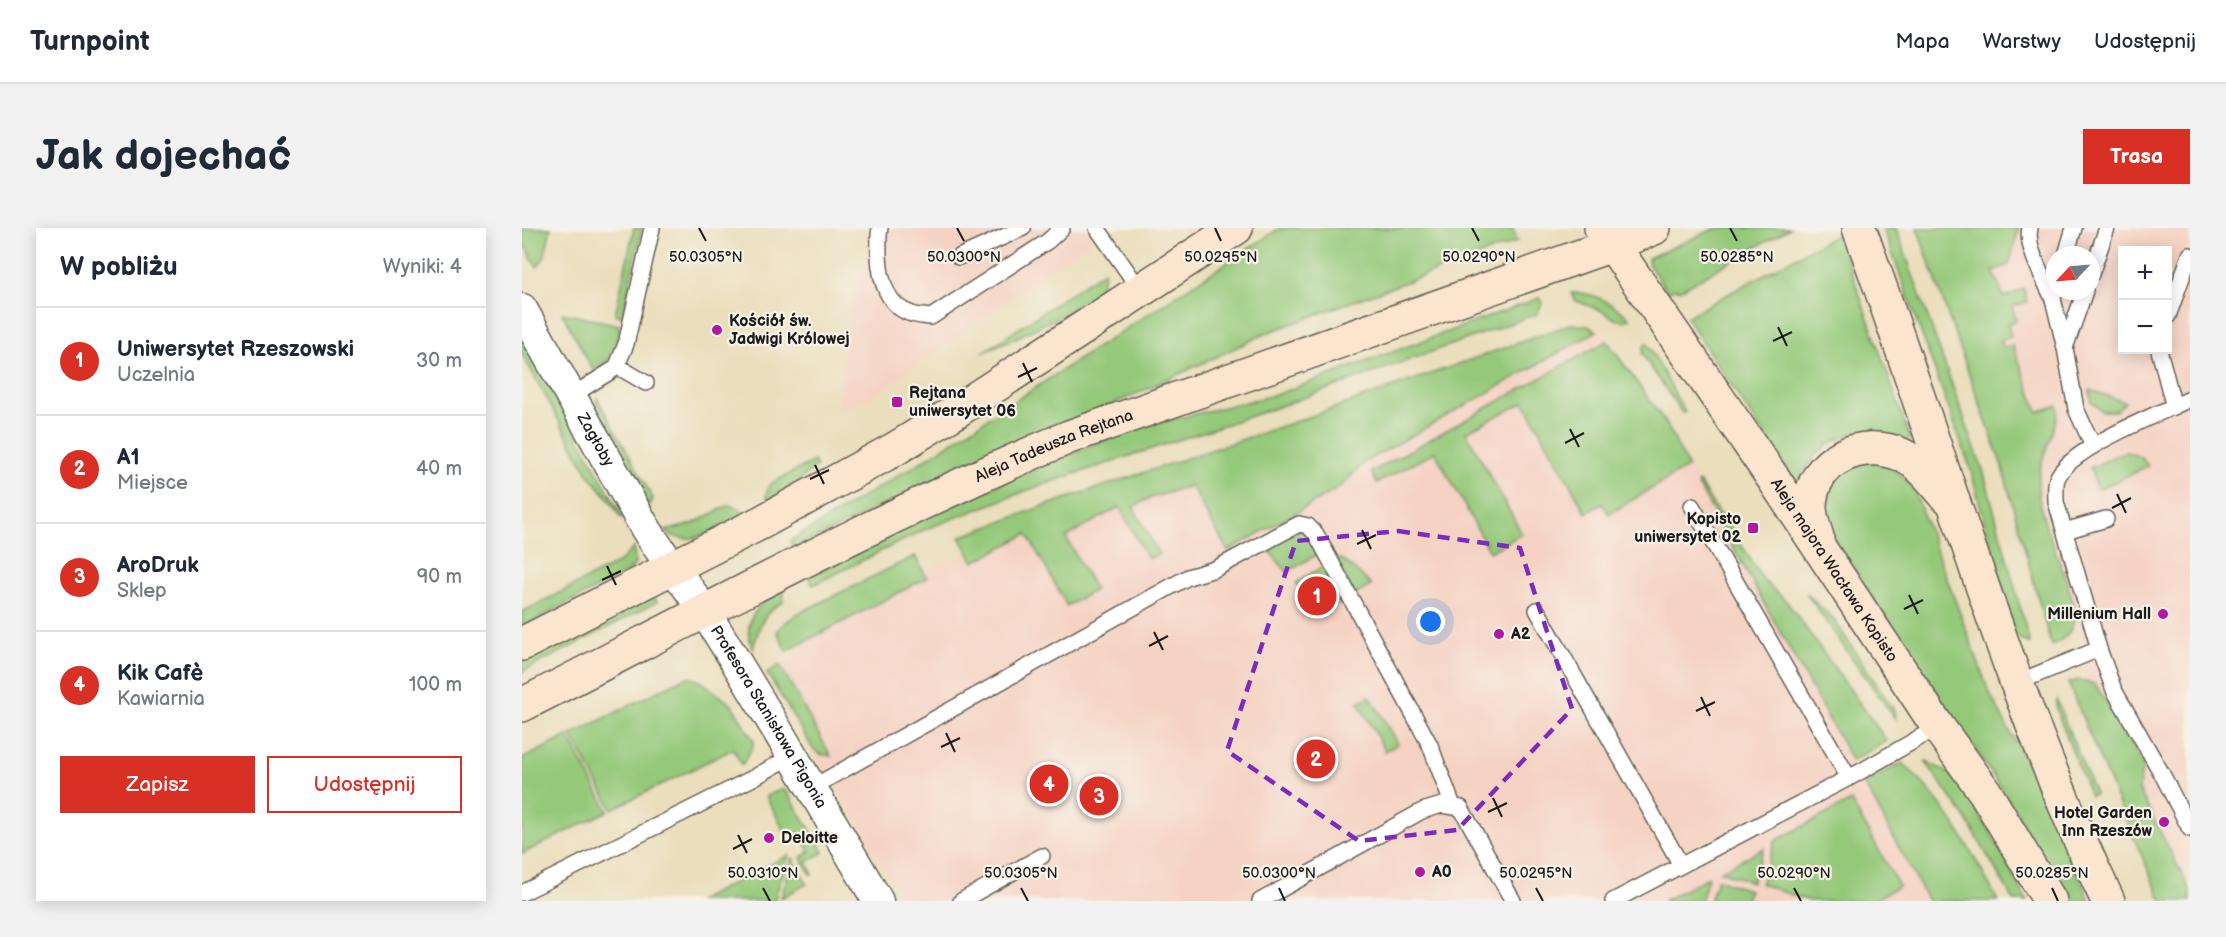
<!DOCTYPE html>
<html lang="pl">
<head>
<meta charset="utf-8">
<style>
  :root { --surface:#fff; --page:#f2f2f3; --text:#1f2937; --muted:#747a83; --line:#e0e1e3; --accent:#d93025 }
  body { margin:0; font-family:"Balsamiq Sans",sans-serif; background:var(--page); color:var(--text) }
  .controls { position:absolute; right:18px; top:18px; display:grid; overflow:hidden; border-radius:0px; box-shadow:0 3px 15px #0003 }
  .controls button { width:54px; height:54px; display:grid; place-items:center; padding:0; border:0; border-bottom:2px solid var(--line); background:var(--surface); color:var(--text); font:30px sans-serif }
  .compass { position:absolute; left:1524px; top:18px; width:54px; height:54px; border-radius:50%; background:var(--surface); box-shadow:0 3px 15px #0003; rotate:244deg }
  .you { position:absolute; left:909px; top:394px; width:21px; height:21px; margin:-15px; border:4px solid #fff; border-radius:50%; background:#1a73e8; box-shadow:0 0 0 9px #1a73e833 }
  .badge { display:grid; place-items:center; width:39px; height:39px; border-radius:50%; background:var(--accent); color:#fff; font-size:20px; font-weight:700 }
  .pin { position:absolute; translate:-50% -50%; border:3px solid #fff; box-shadow:0 2px 6px #0006 }
  .list { margin:0; padding:0; list-style:none }
  h2 { display:flex; justify-content:space-between; align-items:center; height:78px; margin:0; padding:0 24px; font-size:26px }
  h2 small { font-size:20px; font-weight:400; color:var(--muted) }
  .list li { display:grid; grid-template-columns:39px 1fr auto; gap:18px; align-items:center; box-sizing:border-box; height:108px; padding:0 24px; border-top:2px solid var(--line) }
  .list b { display:block; font-size:22px; white-space:nowrap }
  .list p { margin:0; font-size:20px; white-space:nowrap; color:var(--muted) }
  .list em { font-size:20px; font-style:normal; color:var(--muted) }
  .actions { display:flex; gap:12px; padding:18px 24px }
  .actions a { flex:1; padding:14px 0; border:2px solid var(--accent); border-radius:0px; text-align:center; font-size:21px; color:var(--accent) }
  .actions .main { background:var(--accent); color:#fff }
  .map { position:relative; flex:none; width:1668px; height:673px; overflow:hidden; border-radius:0px }
  header { display:flex; align-items:center; gap:36px; box-sizing:border-box; height:84px; padding:0 30px; background:var(--surface); border-bottom:2px solid var(--line) }
  header strong { font-size:28px }
  nav { display:flex; gap:33px; margin-inline-start:auto; font-size:21px }
  .intro { display:flex; align-items:center; justify-content:space-between; box-sizing:border-box; height:144px; padding:0 36px }
  h1 { margin:0; font-size:42px }
  .button { padding:15px 27px; border-radius:0px; background:var(--accent); color:#fff; font-size:21px; font-weight:700 }
  main { display:flex; gap:36px; padding:0 36px }
  aside { flex:1; background:var(--surface); border-radius:0px; box-shadow:0 3px 15px #0003 }
  .map>svg:first-child { display:block }
  .built { fill:#f5d2c2; fill-rule:evenodd }
  .green { fill:#95c97a; stroke:#58724b; stroke-width:1.5 }
  .lines { fill:none; stroke-linecap:round; stroke-linejoin:round }
  .lane-casing { stroke:#646054; stroke-width:18 }
  .street-casing { stroke:#646054; stroke-width:33 }
  .secondary-casing { stroke:#646054; stroke-width:36 }
  .lane { stroke:#fff; stroke-width:15 }
  .street { stroke:#fff; stroke-width:30 }
  .secondary { stroke:#fbe5cf; stroke-width:33 }
  .marked { fill:none; stroke:#7b2cbf; stroke-width:4.5; stroke-dasharray:12 8; stroke-linejoin:round }
  .ticks { fill:none; stroke:#1c1c1c; stroke-width:2 }
  .poi-dot { fill:#b5179e; stroke:#f7f3e8; stroke-width:2 }
  .labels { text-anchor:middle; dominant-baseline:central; stroke-width:4.5; stroke-linejoin:round; paint-order:stroke }
  .poi-label { font-size:16px; font-weight:bold; fill:#1c1c1c; stroke:#f7f3e8; text-anchor:start }
  .street-label { font-size:16px; fill:#1c1c1c; stroke:#f7f3e8 }
  .ticks-label { font-size:15px; text-anchor:middle; fill:#1c1c1c; stroke:#f7f3e8; stroke-width:4.5; stroke-linejoin:round; paint-order:stroke }
</style>
</head>
<body>
<header>
<strong>Turnpoint</strong>
<nav><a>Mapa</a><a>Warstwy</a><a>Udostępnij</a></nav>
</header>
<div class="intro"><h1>Jak dojechać</h1><a class="button">Trasa</a></div>
<main>
<aside>
<h2>W pobliżu<small>Wyniki: 4</small></h2>
<ul class="list">
<li><span class="badge">1</span><div><b>Uniwersytet Rzeszowski</b><p>Uczelnia</p></div><em>30 m</em></li>
<li><span class="badge">2</span><div><b>A1</b><p>Miejsce</p></div><em>40 m</em></li>
<li><span class="badge">3</span><div><b>AroDruk</b><p>Sklep</p></div><em>90 m</em></li>
<li><span class="badge">4</span><div><b>Kik Cafè</b><p>Kawiarnia</p></div><em>100 m</em></li>
</ul>
<div class="actions"><a class="main">Zapisz</a><a>Udostępnij</a></div>
</aside>
<div class="map">
<svg width="1668" height="673" viewBox="0 0 1668 673">
  <rect width="100%" height="100%" fill="#f7f3e8"/>
  <filter id="ink" filterUnits="userSpaceOnUse"><feTurbulence type="fractalNoise" baseFrequency=".0167" numOctaves="2"/><feDisplacementMap in="SourceGraphic" scale="12" xChannelSelector="R" yChannelSelector="G"/><feConvolveMatrix kernelMatrix="1 2 1 2 8 2 1 2 1" color-interpolation-filters="sRGB"/></filter>
  <filter id="wash" filterUnits="userSpaceOnUse"><feTurbulence type="fractalNoise" baseFrequency=".008" numOctaves="4" result="noise"/><feDisplacementMap in="SourceGraphic" scale="24" xChannelSelector="R" yChannelSelector="G"/><feGaussianBlur stdDeviation="1.35" result="paint"/><feColorMatrix in="noise" values="0 0 0 0 0 0 0 0 0 0 0 0 0 0 0 0 0 1.4 0 .05"/><feComposite in="paint" operator="in"/></filter>
  <g filter="url(#wash)">
    <rect width="100%" height="100%" fill="#ebdebc"/>
    <g class="built">
      <path d="M352 0H588L355 166 315 184 327 92Z"/>
      <path d="M1451 0H1668V673H1639L1545 454 1566 447 1557 390 1493 198ZM1600 22H1646V122H1600ZM1533 27H1569V63H1533Z"/>
      <path d="M1071 106H1080L1144 195 1406 673H382L245 445 280 424 292 397 412 338 506 307Z"/>
    </g>
    <g class="green">
      <path d="M0 0H29L22 30 15 39 0 13Z"/>
      <path d="M112 0H120L100 88 93 87Z"/>
      <path d="M758 0H990L996 13 747 104 612 167 465 227 272 321 268 313 404 231Z"/>
      <path d="M1195 0H1268L1158 62 1153 60 1146 64 1127 37 1126 30Z"/>
      <path d="M1361 0H1374L1452 218 1462 245 1508 416 1498 411 1492 403 1448 239Z"/>
      <path d="M1395 0H1497L1487 37 1471 43 1482 69 1502 61 1505 74 1490 78 1494 93 1486 96 1489 109 1479 112 1481 119 1491 117 1516 184 1535 177 1536 180C1533 207 1515 233 1516 261 1518 299 1547 345 1553 384 1553 400 1544 412 1529 417L1480 238Z"/>
      <path d="M1316 6 1389 212C1379 212 1367 207 1357 205 1321 200 1290 222 1277 254L1274 255 1164 89Z"/>
      <path d="M582 43C582 49 581 55 577 61 563 81 485 113 460 125Z"/>
      <path d="M1049 65C1070 63 1093 76 1108 91L1101 93 1093 91 1080 83 1054 73Z"/>
      <path d="M1018 70 1021 74 1015 86 756 179 514 259 404 301 291 357 286 349 421 281 525 235 615 200 753 167Z"/>
      <path d="M40 85 98 97C93 119 93 131 71 142Z"/>
      <path d="M1049 96 1066 98 1075 103 843 234 816 261 706 323 669 258 628 270 611 279 637 326 626 331 597 279 544 309 573 362 545 378 505 306 452 334 438 309 519 279 781 191Z"/>
      <path d="M0 108 102 291 98 289 87 271 67 247 0 126Z"/>
      <path d="M1085 113 1144 195 1166 239 1087 286 1080 276 1064 285 1002 174 944 204 1000 306 968 324 913 224 855 255 849 244Z"/>
      <path d="M1125 115 1163 184 1160 185 1120 126 1122 118Z"/>
      <path d="M1568 162 1603 174 1594 183H1579L1569 173Z"/>
      <path d="M75 170 131 270 129 276 126 278 74 185Z"/>
      <path d="M1604 224 1619 229 1626 238 1576 262 1568 240 1599 225Z"/>
      <path d="M292 233 295 238 276 254 247 272 244 267 248 256Z"/>
      <path d="M1350 233C1372 241 1381 244 1393 265L1468 466 1513 551 1568 673H1550L1538 658 1478 558 1312 312 1302 291 1301 281 1309 257 1320 244Z"/>
      <path d="M1177 254 1197 286 1206 295 1241 352 1265 374 1365 513 1330 533 1175 255Z"/>
      <path d="M207 277 218 281 220 287C196 299 168 323 143 303L170 296Z"/>
      <path d="M775 301 783 304 796 326 765 344 743 318Z"/>
      <path d="M112 320 113 336 107 343 0 399V384L96 335Z"/>
      <path d="M393 328 405 350 265 423 255 404 259 398 275 386Z"/>
      <path d="M820 331 850 357 833 367 814 332Z"/>
      <path d="M802 338 821 373 799 385 774 355Z"/>
      <path d="M260 362 262 366 261 374C240 384 237 400 231 421 218 394 236 374 260 362Z"/>
      <path d="M1284 365 1312 392 1372 482 1374 492Z"/>
      <path d="M128 370 134 371 135 374 0 444V435Z"/>
      <path d="M258 437 309 528 298 526 291 521 245 445Z"/>
      <path d="M167 449 180 454 210 477 232 513 230 520 220 537 211 521 90 581 49 507 160 451Z"/>
      <path d="M1556 452 1573 456 1621 535 1617 562 1668 662V673H1640L1595 572 1546 455Z"/>
      <path d="M848 468 876 516 863 523 836 474Z"/>
      <path d="M1534 471 1573 566 1568 568 1534 481Z"/>
      <path d="M46 508 86 583 0 626V531Z"/>
      <path d="M1403 533 1429 546 1443 565 1466 600 1505 673H1492L1443 589Z"/>
      <path d="M1380 535C1423 571 1450 625 1476 673H1406L1342 555Z"/>
      <path d="M260 561 265 564 302 624 285 634 291 646 289 647 279 630 288 623 277 605 266 610 244 568Z"/>
      <path d="M1329 573 1377 658 1350 673H1287L1239 656 1253 613Z"/>
      <path d="M1242 620 1230 654 1198 643Z"/>
      <path d="M267 627 252 673H176Z"/>
      <path d="M271 630 285 656 259 670Z"/>
      <path d="M1186 649 1179 673H1141Z"/>
      <path d="M1195 651 1227 662 1224 673H1188Z"/>
    </g>
  </g>
  <g filter="url(#ink)">
    <g class="lines">
      <defs>
        <g id="lane">
          <path d="M358 0C356 9 357 19 357 28 358 51 365 79 390 86 395 88 403 88 409 89L526 13 540 0"/>
          <path d="M575 0 619 63"/>
          <path d="M1508 0C1503 19 1523 52 1531 71"/>
          <path d="M1544 27 1552 0"/>
          <path d="M437 29 501 0"/>
          <path d="M1569 46 1585 0"/>
          <path d="M1533 63 1531 71 1543 120 1554 181 1571 218"/>
          <path d="M1646 88 1668 27"/>
          <path d="M1543 120 1563 63"/>
          <path d="M1637 122 1652 179"/>
          <path d="M95 138 124 155"/>
          <path d="M49 168 94 140 104 116 130 0"/>
          <path d="M1170 278 1327 550"/>
          <path d="M1543 303 1584 291"/>
          <path d="M1015 382 1159 637"/>
          <path d="M1577 421 1592 462 1640 546 1668 601"/>
          <path d="M1494 455 1577 421 1534 274C1534 267 1533 257 1535 251 1546 221 1638 185 1668 171"/>
          <path d="M289 560 666 349 693 341 777 296 786 298 794 306 908 517 931 578"/>
          <path d="M0 665 231 550 270 528"/>
          <path d="M439 673 520 628"/>
          <path d="M738 673 900 583 920 577 939 580 991 673"/>
          <path d="M1091 673 1336 545 1416 499"/>
        </g>
        <g id="street">
          <path id="s1" d="M0 81 121 296C140 328 164 355 184 386 244 480 299 577 356 673"/>
        </g>
        <g id="secondary">
          <path id="s2" d="M1079 0 1253 253 1416 499 1463 564 1528 673"/>
          <path d="M1337 0C1420 224 1482 456 1586 673"/>
          <path d="M1295 309C1292 299 1288 289 1288 278 1290 231 1340 209 1380 227 1398 235 1412 254 1424 268"/>
          <path d="M0 416 240 294 373 221 433 184 714 0"/>
          <path id="s3" d="M0 477C181 385 360 288 547 209L1090 17 1132 0"/>
        </g>
      </defs>
      <use href="#lane" class="lane-casing"/>
      <use href="#street" class="street-casing"/>
      <use href="#secondary" class="secondary-casing"/>
      <use href="#lane" class="lane"/>
      <use href="#street" class="street"/>
      <use href="#secondary" class="secondary"/>
    </g>
  </g>
  <path class="marked" d="M876 303 998 320 1050 481 935 602 837 613 705 523 774 313Z"/>
  <path class="ticks" d="M177 0 184 13M435 0 442 13M693 0 699 13M950 0 957 13M1208 0 1215 13M1256 99 1265 118M1251 113 1270 104M501 135 510 154M496 149 515 140M1048 201 1057 219M1043 215 1062 205M293 237 302 256M288 251 307 242M1595 266 1604 285M1590 280 1609 270M840 302 849 321M835 316 854 307M85 338 94 357M80 352 99 343M1387 367 1396 386M1382 381 1401 372M632 404 641 422M627 418 646 408M1179 469 1188 488M1174 483 1193 474M424 505 433 524M419 519 438 510M971 570 980 589M966 584 985 575M216 607 225 625M211 621 230 611M241 660 248 673M499 660 506 673M757 660 763 673M1014 660 1021 673M1272 660 1279 673M1530 660 1536 673"/>
  <g class="poi-dot">
    <circle cx="195" cy="102" r="6"/>
    <rect x="369" y="168" width="12" height="12" rx="3"/>
    <rect x="1225" y="294" width="12" height="12" rx="3"/>
    <circle cx="1641" cy="386" r="6"/>
    <circle cx="977" cy="406" r="6"/>
    <circle cx="1642" cy="594" r="6"/>
    <circle cx="247" cy="610" r="6"/>
    <circle cx="898" cy="644" r="6"/>
  </g>
  <g class="labels">
    <g class="poi-label">
      <text x="207" y="93">Kościół św.<tspan x="207" dy="18">Jadwigi Królowej</tspan></text>
      <text x="387" y="165">Rejtana<tspan x="387" dy="18">uniwersytet 06</tspan></text>
      <text x="1219" y="291" text-anchor="end">Kopisto<tspan x="1219" dy="18">uniwersytet 02</tspan></text>
      <text x="1629" y="386" text-anchor="end">Millenium Hall</text>
      <text x="989" y="406">A2</text>
      <text x="1630" y="585" text-anchor="end">Hotel Garden<tspan x="1630" dy="18">Inn Rzeszów</tspan></text>
      <text x="259" y="610">Deloitte</text>
      <text x="910" y="644">A0</text>
    </g>
    <g class="street-label">
      <text stroke="none"><textPath href="#s1" startOffset="150">Zagłoby</textPath></text>
      <text stroke="none"><textPath href="#s3" startOffset="592">Aleja Tadeusza Rejtana</textPath></text>
      <text stroke="none"><textPath href="#s2" startOffset="414">Aleja majora Wacława Kopisto</textPath></text>
      <text stroke="none"><textPath href="#s1" startOffset="477">Profesora Stanisława Pigonia</textPath></text>
    </g>
  </g>
  <g class="ticks-label">
    <text x="184" y="34">50.0305°N</text>
    <text x="442" y="34">50.0300°N</text>
    <text x="699" y="34">50.0295°N</text>
    <text x="957" y="34">50.0290°N</text>
    <text x="1215" y="34">50.0285°N</text>
    <text x="241" y="650">50.0310°N</text>
    <text x="499" y="650">50.0305°N</text>
    <text x="757" y="650">50.0300°N</text>
    <text x="1014" y="650">50.0295°N</text>
    <text x="1272" y="650">50.0290°N</text>
    <text x="1530" y="650">50.0285°N</text>
  </g>
</svg>
<div class="controls">
<button>+</button>
<button>−</button>
</div>
<svg class="compass" viewBox="-18 -18 36 36"><path d="M0-13l5 13h-10z" fill="#e53935"/><path d="M0 13l5-13h-10z" fill="#747a83"/></svg>
<div class="you"></div>
<div class="pin badge" style="left:795px;top:368px">1</div>
<div class="pin badge" style="left:794px;top:531px">2</div>
<div class="pin badge" style="left:577px;top:568px">3</div>
<div class="pin badge" style="left:527px;top:556px">4</div>
</div>
</main>
</body>
</html>
